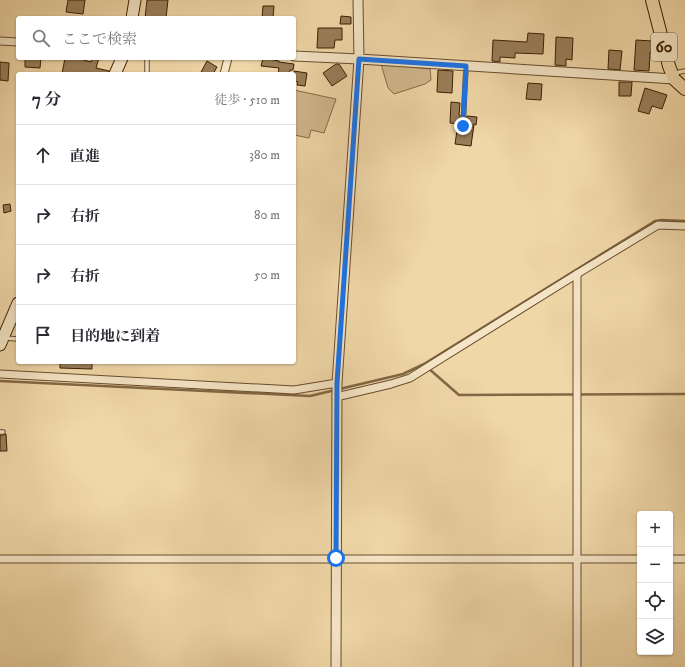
<!DOCTYPE html>
<html lang="ja">
<head>
<meta charset="utf-8">
<style>
  :root { --surface:#fff; --page:#f2f2f3; --text:#2b2b33; --muted:#7c7c81; --line:#e1e1e2 }
  body { margin:0; font-family:"IM FELL DW Pica","Noto Serif JP",serif; background:var(--page); color:var(--text) }
  .controls { position:absolute; right:12px; bottom:12px; display:grid; overflow:hidden; border-radius:4px; box-shadow:0 1px 3px #0004 }
  .controls button { width:36px; height:36px; display:grid; place-items:center; padding:0; border:0; border-bottom:1px solid var(--line); background:var(--surface); color:var(--text); font:20px sans-serif }
  .stop { position:absolute; width:12px; height:12px; margin:-9px; border:3px solid #1a73e8; border-radius:50%; background:#fff }
  .stop.end { background:#1a73e8; border-color:#fff; box-shadow:0 1px 4px #0008 }
  .list { margin:0; padding:0; list-style:none }
  h2 { display:flex; justify-content:space-between; align-items:center; height:52px; margin:0; padding:0 16px; font-size:17px }
  h2 small { font-size:13px; font-weight:400; color:var(--muted) }
  .list li { display:grid; grid-template-columns:26px 1fr auto; gap:12px; align-items:center; box-sizing:border-box; height:60px; padding:0 16px; border-top:1px solid var(--line) }
  .list b { display:block; font-size:15px; white-space:nowrap }
  .list em { font-size:13px; font-style:normal; color:var(--muted) }
  .icon { flex:none; width:22px; height:22px; fill:none; stroke:currentColor; stroke-width:2; stroke-linecap:round; stroke-linejoin:round }
  .map { position:relative; flex:none; width:685px; height:667px; overflow:hidden }
  .search { position:absolute; background:var(--surface); box-shadow:0 1px 3px #0004; left:16px; top:16px; width:280px; height:44px; display:flex; align-items:center; gap:10px; box-sizing:border-box; padding:0 14px; border-radius:4px; color:var(--muted); font-size:15px }
  .panel { position:absolute; background:var(--surface); box-shadow:0 1px 3px #0004; left:16px; top:72px; width:280px; height:292px; border-radius:4px }
  .map>svg:first-child { display:block }
  .green { fill:#d1b88c; stroke:#866b48 }
  .lines { fill:none; stroke-linecap:round; stroke-linejoin:round }
  .stream { stroke:#826744; stroke-width:2.5 }
  .building { fill:#997e59; stroke:#3b1e03 }
  .service-casing { stroke:#684c2c; stroke-width:5.5 }
  .minor-casing { stroke:#684c2c; stroke-width:9 }
  .tertiary-casing { stroke:#684c2c; stroke-width:11 }
  .secondary-casing { stroke:#3b1e03; stroke-width:13 }
  .primary-casing { stroke:#3b1e03; stroke-width:14 }
  .service { stroke:#f5e5c6; stroke-width:3.5 }
  .minor { stroke:#f5e5c6; stroke-width:7 }
  .tertiary { stroke:#f5e5c6; stroke-width:9 }
  .secondary { stroke:#f5e5c6; stroke-width:11 }
  .primary { stroke:#f0d7a8; stroke-width:12 }
  .route { stroke:#1a73e8; stroke-width:5 }
  .labels { text-anchor:middle; dominant-baseline:central; stroke-width:4; stroke-linejoin:round; paint-order:stroke }
  .shield { fill:#f5e5c6; stroke:#735a3e; stroke-width:1 }
  .shield-label { font-size:16px; font-weight:bold; fill:#3b1e03 }
</style>
</head>
<body>
<div class="map">
<svg width="685" height="667" viewBox="0 0 685 667">
  <rect width="100%" height="100%" fill="#f0d7a8"/>
  <filter id="stains"><feTurbulence type="fractalNoise" baseFrequency=".005" numOctaves="4"/><feColorMatrix values="0 0 0 0 .2 0 0 0 0 .09 0 0 0 0 .02 0 0 0 .5 -.17"/></filter>
  <radialGradient id="worn" r=".72"><stop offset=".6" stop-color="#630" stop-opacity="0"/><stop offset="1" stop-color="#630" stop-opacity=".3"/></radialGradient>
  <g class="green">
    <path d="M381 64 430 69 431 80 425 84 394 94 388 88Z"/>
    <path d="M294 90 336 99 324 133 311 130 309 138 294 135Z"/>
  </g>
  <g class="lines">
    <g class="stream">
      <path d="M428 368 459 395 685 394"/>
      <path d="M0 381 310 396 403 374 424 364 655 221 662 220 685 221"/>
    </g>
  </g>
  <g class="building">
    <path d="M68 0H85L83 14 66 12Z"/>
    <path d="M147 0H168L166 18H145Z"/>
    <path d="M263 6H274L273 18H262Z"/>
    <path d="M341 16 351 17V24H340Z"/>
    <path d="M318 28H342V40H335L334 48H317Z"/>
    <path d="M528 33 544 34 543 54 515 53V58L500 57V62L492 61 493 40 527 42Z"/>
    <path d="M556 37 573 38 572 60 566 59V66L555 65Z"/>
    <path d="M636 40 652 41V52H650L649 71 634 70Z"/>
    <path d="M609 50 622 51 620 70 608 69Z"/>
    <path d="M25 58H41L40 68 25 67Z"/>
    <path d="M65 58H76L91 62 92 58H99L96 68 109 71 108 74H62Z"/>
    <path d="M263 58 279 61V62L294 64 293 70H290L289 74H278L279 68 261 66Z"/>
    <path d="M207 61 217 67 213 74H200Z"/>
    <path d="M0 62 9 63 8 81 0 80Z"/>
    <path d="M336 64H339L347 76 332 86 323 73Z"/>
    <path d="M438 70 453 71 452 93 437 92Z"/>
    <path d="M294 71 307 73 305 86 297 85 298 82 294 81Z"/>
    <path d="M619 82H632L631 96H619Z"/>
    <path d="M528 83 542 84 541 100 526 99Z"/>
    <path d="M645 88 667 95 662 109 652 106 649 114 638 111Z"/>
    <path d="M451 102 460 103 459 115H460V126L462 129H464L466 127 467 116 477 117 476 125 474 124 471 146 455 144 458 124 450 123Z"/>
    <path d="M10 204 11 211 4 213 3 205Z"/>
    <path d="M60 362H92V369L60 368Z"/>
    <path d="M6 434 7 451H0V435H3Z"/>
  </g>
  <g class="lines">
    <defs>
      <g id="service">
        <path d="M675 73 685 71"/>
        <path d="M147 74V58"/>
        <path d="M463 126 466 67"/>
        <path d="M4 338 18 339"/>
        <path d="M0 432H3"/>
      </g>
      <g id="minor">
        <path d="M0 41 18 42"/>
        <path d="M224 74 228 58"/>
        <path d="M0 374 294 390 337 383"/>
        <path d="M336 397 391 384 410 378 577 274 658 225 685 226"/>
        <path d="M0 559H640"/>
        <path d="M670 559H685"/>
        <path d="M577 667V274"/>
      </g>
      <g id="tertiary">
        <path d="M294 56 359 59 674 79"/>
        <path d="M336 667 337 383 359 59 358 0"/>
      </g>
      <g id="secondary">
        <path d="M132 18 135 0"/>
        <path d="M115 74 122 58"/>
        <path d="M0 345 18 303"/>
      </g>
      <path id="primary" d="M652 0 669 66 674 79 685 89"/>
    </defs>
    <use href="#service" class="service-casing"/>
    <use href="#minor" class="minor-casing"/>
    <use href="#tertiary" class="tertiary-casing"/>
    <use href="#secondary" class="secondary-casing"/>
    <use href="#primary" class="primary-casing"/>
    <use href="#service" class="service"/>
    <use href="#minor" class="minor"/>
    <use href="#tertiary" class="tertiary"/>
    <use href="#secondary" class="secondary"/>
    <use href="#primary" class="primary"/>
  </g>
  <g class="lines">
    <path class="route" d="M336 558 337 383 359 59 466 66 463 126"/>
  </g>
  <g class="labels">
    <rect class="shield" x="651" y="33" width="26" height="28" rx="3"/>
    <g class="shield-label">
      <text x="664" y="47">60</text>
    </g>
  </g>
  <rect width="100%" height="100%" filter="url(#stains)"/>
  <rect width="100%" height="100%" fill="url(#worn)"/>
</svg>
<div class="controls">
<button>+</button>
<button>−</button>
<button><svg class="icon" aria-label="locate" viewBox="0 0 24 24"><circle cx="12" cy="12" r="6"/><path d="M12 2v4M12 18v4M2 12h4M18 12h4"/></svg></button>
<button><svg class="icon" aria-label="layers" viewBox="0 0 24 24"><path d="M12 4l9 5-9 5-9-5zM3 14l9 5 9-5"/></svg></button>
</div>
<div class="stop" style="left:336px;top:558px"></div>
<div class="stop end" style="left:463px;top:126px"></div>
<div class="search"><svg class="icon" aria-label="search" viewBox="0 0 24 24"><circle cx="10" cy="10" r="6"/><path d="M15 15l6 6"/></svg>ここで検索</div>
<section class="panel">
<h2>7 分<small>徒歩 · 510 m</small></h2>
<ul class="list">
<li><svg class="icon" aria-label="ahead" viewBox="0 0 24 24"><path d="M12 20V5M6 11l6-6 6 6"/></svg><div><b>直進</b></div><em>380 m</em></li>
<li><svg class="icon" aria-label="right" viewBox="0 0 24 24"><path d="M7 20v-9h11M14 6l5 5-5 5"/></svg><div><b>右折</b></div><em>80 m</em></li>
<li><svg class="icon" aria-label="right" viewBox="0 0 24 24"><path d="M7 20v-9h11M14 6l5 5-5 5"/></svg><div><b>右折</b></div><em>50 m</em></li>
<li><svg class="icon" aria-label="arrive" viewBox="0 0 24 24"><path d="M6 21V4h12l-3 4 3 4H6"/></svg><div><b>目的地に到着</b></div></li>
</ul>
</section>
</div>
</body>
</html>
